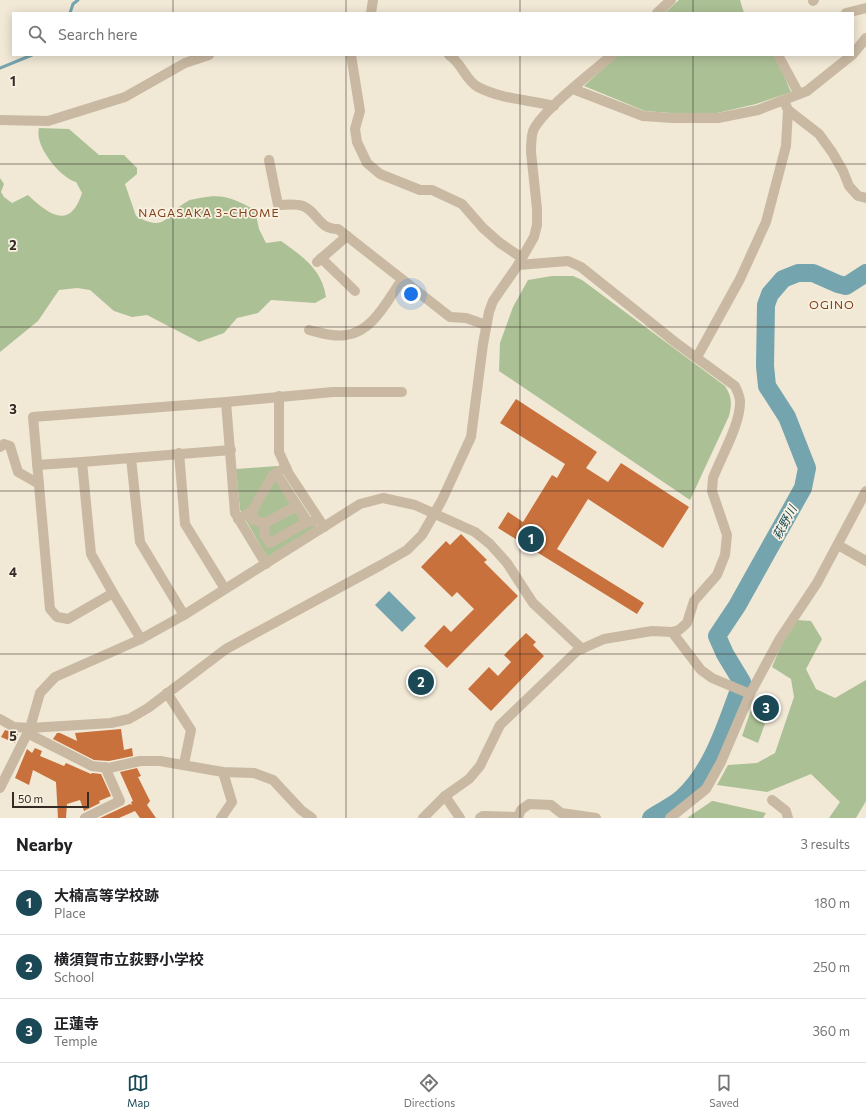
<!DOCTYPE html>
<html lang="en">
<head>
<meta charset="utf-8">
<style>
  :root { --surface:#fff; --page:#f2f2f2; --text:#202124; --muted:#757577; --line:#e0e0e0; --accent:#1a4955 }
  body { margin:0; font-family:Commissioner,"Noto Sans JP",sans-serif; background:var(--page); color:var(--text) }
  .scale { position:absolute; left:12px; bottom:10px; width:77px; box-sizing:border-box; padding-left:4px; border:2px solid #332b24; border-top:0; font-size:11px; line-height:14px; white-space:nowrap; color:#332b24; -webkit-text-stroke:3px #f9f1e2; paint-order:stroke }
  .you { position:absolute; left:411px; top:294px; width:14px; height:14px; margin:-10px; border:3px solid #fff; border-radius:50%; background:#1a73e8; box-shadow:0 0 0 6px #1a73e833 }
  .badge { display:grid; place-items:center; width:26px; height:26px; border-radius:50%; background:var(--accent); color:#fff; font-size:13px; font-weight:700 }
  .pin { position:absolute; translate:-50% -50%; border:2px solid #fff; box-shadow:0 1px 4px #0006 }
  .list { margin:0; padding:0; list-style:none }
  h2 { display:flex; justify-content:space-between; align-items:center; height:52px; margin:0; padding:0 16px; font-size:17px }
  h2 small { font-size:13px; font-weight:400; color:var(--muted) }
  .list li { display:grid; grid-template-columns:26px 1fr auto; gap:12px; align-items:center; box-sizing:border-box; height:64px; padding:0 16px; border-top:1px solid var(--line) }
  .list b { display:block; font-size:15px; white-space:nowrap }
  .list p { margin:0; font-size:13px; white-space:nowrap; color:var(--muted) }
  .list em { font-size:13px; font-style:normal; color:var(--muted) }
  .icon { flex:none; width:22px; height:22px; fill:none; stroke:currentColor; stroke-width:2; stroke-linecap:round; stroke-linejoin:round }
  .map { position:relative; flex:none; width:866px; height:818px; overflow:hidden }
  .search { position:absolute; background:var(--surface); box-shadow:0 2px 10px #0003; left:12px; right:12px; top:12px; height:44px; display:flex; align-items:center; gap:10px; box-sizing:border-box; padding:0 14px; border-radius:0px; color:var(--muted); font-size:15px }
  .sheet { height:244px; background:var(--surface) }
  nav { display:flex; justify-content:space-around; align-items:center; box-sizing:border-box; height:56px; border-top:1px solid var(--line); background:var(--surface); font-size:11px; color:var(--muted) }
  nav a { display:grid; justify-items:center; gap:2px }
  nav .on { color:var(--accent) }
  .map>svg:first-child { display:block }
  .green { fill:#acc096 }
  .water { fill:#74a4ae }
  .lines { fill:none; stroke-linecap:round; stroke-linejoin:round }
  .stream { stroke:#74a4ae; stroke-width:3 }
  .river { stroke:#74a4ae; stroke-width:18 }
  .building { fill:#c8713c }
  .minor { stroke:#c9b9a2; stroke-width:10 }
  .grid { fill:none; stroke:#332b24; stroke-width:1; stroke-opacity:0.55 }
  .labels { text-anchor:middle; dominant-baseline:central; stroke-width:3.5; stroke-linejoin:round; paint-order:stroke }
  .neighbourhood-label { font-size:12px; letter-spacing:1px; fill:#83431c; stroke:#f9f1e2 }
  .water-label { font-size:12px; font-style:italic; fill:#1a4955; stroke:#f9f1e2 }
  .grid-label { font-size:13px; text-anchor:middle; font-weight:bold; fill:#332b24; stroke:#f9f1e2; stroke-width:3.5; stroke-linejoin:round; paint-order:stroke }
</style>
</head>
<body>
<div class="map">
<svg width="866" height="818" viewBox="0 0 866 818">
  <rect width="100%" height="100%" fill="#f1e8d6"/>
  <g class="green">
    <path d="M679 0H740L744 13H665Z"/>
    <path d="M618 55H775L791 92 756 104 717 113H671L645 111 584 86Z"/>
    <path d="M39 128 69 129 99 155H124L137 168V174L125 184 136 216C168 234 165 213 188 201 191 199 197 199 200 198 224 193 234 199 255 210L259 229 266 243 281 241C302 256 322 269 326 297L315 303 271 300 258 313 237 318 224 333 199 342 147 315 132 317 114 311 90 290 77 288 59 290 38 321 0 352V178L4 184 1 192 4 197 12 203 28 195C48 214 70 231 82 193L76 182C60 177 34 146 39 128Z"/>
    <path d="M552 276H573L582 280 725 386C732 397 732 404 729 416L690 500 499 371 500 343 513 307 528 280Z"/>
    <path d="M277 466 317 527 267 557 240 510 236 469Z"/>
    <path d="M797 620 811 621 822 639 806 669 816 689 835 698 866 680V801L856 818H829L840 802 811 774 767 792 717 785 728 765 757 763 775 753 794 697 791 679 772 667 782 643Z"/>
    <path d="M751 710 767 718 758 743 742 736Z"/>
    <path d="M712 801H713L766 813 763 818H687Z"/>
  </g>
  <path class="water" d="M389 591 416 618 402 632 375 605Z"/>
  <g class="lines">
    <g class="stream">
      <path d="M70 13 73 4 78 0"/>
      <path d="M0 68 32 55"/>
    </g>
    <path class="river" d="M651 818C661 811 673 806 682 798 714 769 727 721 742 682L725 654 717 636 737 606 803 488 807 468 787 417 767 386 765 366 766 305 770 294 783 279 798 273H813L838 284 846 286 866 273"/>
  </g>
  <g class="building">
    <path d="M516 399 597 452 586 468 608 482 621 463 689 507 663 548 588 499 557 549 644 603 637 614 498 528 508 512 523 522 552 475 557 478 565 464 500 423Z"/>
    <path d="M461 534 487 560 484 562 518 596 447 668 424 646 444 625 451 632 474 609 457 592 452 597 421 567 446 541 450 545Z"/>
    <path d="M526 633 536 642 533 645 544 656 491 711 468 689 489 667 498 676 511 662 504 655Z"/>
    <path d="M121 729 124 750 132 748 133 756 109 761 94 760 53 739 57 733H60L77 741 75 733Z"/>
    <path d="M5 730 18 734 15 743 1 737Z"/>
    <path d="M35 748 42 751 40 756 64 766 66 763 91 774 92 773 101 774 111 796 99 801 100 803 84 811 80 800 67 804 66 818H58L56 782 33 770 29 785 15 778 27 749 32 753Z"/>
    <path d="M137 768 141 776 138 777 150 801 147 805 156 818H140L135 811 119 818H100L130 804 132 805 131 802 133 801 120 772Z"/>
  </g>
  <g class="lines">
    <g class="minor">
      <path d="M813 1 814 0"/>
      <path d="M371 13 373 0"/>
      <path d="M657 13 671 0"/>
      <path d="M846 13 866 8"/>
      <path d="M853 54 866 38"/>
      <path d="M351 55 360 111 355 129 357 142 367 163 380 174 420 190H432L462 204 483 228 500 243 522 258"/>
      <path d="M449 55C462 63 465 80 478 87 501 99 529 100 554 106"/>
      <path d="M778 55 799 94"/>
      <path d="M573 89 643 116 672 118H718L758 110 807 91 852 55"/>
      <path d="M788 110 819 134 832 152 843 171 849 186 858 196 866 198"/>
      <path d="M0 120 48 121 125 97 185 63 209 55"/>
      <path d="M269 160 278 205C286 205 295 203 303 206 318 212 318 229 338 229L450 317 466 318 486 325"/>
      <path d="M321 258 355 291"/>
      <path d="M317 262 347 236"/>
      <path d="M518 265 568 261 581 267 675 342 735 386C737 391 740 396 740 401 741 423 721 457 713 478L712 491 727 535 725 555 717 575 694 601 687 623 679 630 672 632"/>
      <path d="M309 330C321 333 334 337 346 335 373 332 388 299 402 280"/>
      <path d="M697 357 740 279 766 222 786 146 788 110 784 101"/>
      <path d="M279 396V452L289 474 324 527"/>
      <path d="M226 402 333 392H402"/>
      <path d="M0 447 4 444 10 446 18 472 39 484"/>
      <path d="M179 453 185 524 225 589"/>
      <path d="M131 458 231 450"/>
      <path d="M82 462 131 458 140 542 184 615"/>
      <path d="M37 465 82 462 91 554 113 593"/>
      <path d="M276 473 307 522H312"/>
      <path d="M297 506 265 523 264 534 270 543 307 522"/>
      <path d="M252 511 253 520 265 523"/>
      <path d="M238 519 252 511 273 475 286 467"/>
      <path d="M838 545 866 561"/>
      <path d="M141 639 113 593 68 619 57 617 50 609 33 417 226 402 235 513 266 564"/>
      <path d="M167 693 191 730 184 764"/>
      <path d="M750 694 779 640 817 583 866 491"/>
      <path d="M0 719 14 727 30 728 111 723 129 719 148 708 226 649 381 565 407 550 422 535 442 500 471 437 483 344 489 312 493 301 518 265 534 237 537 225V209L531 152C531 145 531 138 533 131 542 110 594 71 612 55"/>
      <path d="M27 733 92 766 109 768 140 761H160L223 772 254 773 273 780 301 810 312 818"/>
      <path d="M0 788 30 728 40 693 55 677 141 639 184 615 360 504 383 498 415 505 475 532 490 544 507 563 533 603 582 649"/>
      <path d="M445 796 460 818"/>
      <path d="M772 800 786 811 788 818"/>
      <path d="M85 818 120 801 105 767"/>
      <path d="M221 818 232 802 223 772"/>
      <path d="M423 818 445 796 469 779 480 766 500 725 577 651 604 639 652 631 672 632 701 670 712 678 750 694 721 762 706 789 670 818"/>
      <path d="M480 818 483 816 518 817 521 810 529 804 551 805 561 813 596 818"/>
    </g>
  </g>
  <path class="grid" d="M173 0V13M346 0V13M520 0V13M693 0V13M173 55V818M346 55V818M520 55V818M693 55V818M0 164H866M0 327H866M0 491H866M0 654H866"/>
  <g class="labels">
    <g class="neighbourhood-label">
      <text x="209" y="212">NAGASAKA 3-CHOME</text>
      <text x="832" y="304">OGINO</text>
    </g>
    <g class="water-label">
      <text transform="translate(784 522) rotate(-61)">萩野川</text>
    </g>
  </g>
  <g class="grid-label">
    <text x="13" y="86">1</text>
    <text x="13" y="250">2</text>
    <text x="13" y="414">3</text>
    <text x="13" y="577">4</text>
    <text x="13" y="741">5</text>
  </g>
</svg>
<div class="scale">50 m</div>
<div class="you"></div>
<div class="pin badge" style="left:531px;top:539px">1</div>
<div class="pin badge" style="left:421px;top:682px">2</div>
<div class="pin badge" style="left:766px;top:708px">3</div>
<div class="search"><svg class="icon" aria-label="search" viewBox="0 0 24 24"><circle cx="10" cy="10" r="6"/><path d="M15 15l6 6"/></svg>Search here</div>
</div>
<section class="sheet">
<h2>Nearby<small>3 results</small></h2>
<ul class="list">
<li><span class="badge">1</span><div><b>大楠高等学校跡</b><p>Place</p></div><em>180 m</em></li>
<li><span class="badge">2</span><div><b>横須賀市立荻野小学校</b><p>School</p></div><em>250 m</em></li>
<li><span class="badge">3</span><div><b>正蓮寺</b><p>Temple</p></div><em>360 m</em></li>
</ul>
</section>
<nav>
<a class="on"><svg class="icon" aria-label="map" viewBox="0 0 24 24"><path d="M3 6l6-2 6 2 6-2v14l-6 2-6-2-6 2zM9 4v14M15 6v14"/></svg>Map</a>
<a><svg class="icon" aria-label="directions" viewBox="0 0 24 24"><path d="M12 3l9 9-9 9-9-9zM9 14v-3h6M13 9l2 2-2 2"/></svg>Directions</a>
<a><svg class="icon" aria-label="saved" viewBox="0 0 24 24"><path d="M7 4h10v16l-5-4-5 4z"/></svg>Saved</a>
</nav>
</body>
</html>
